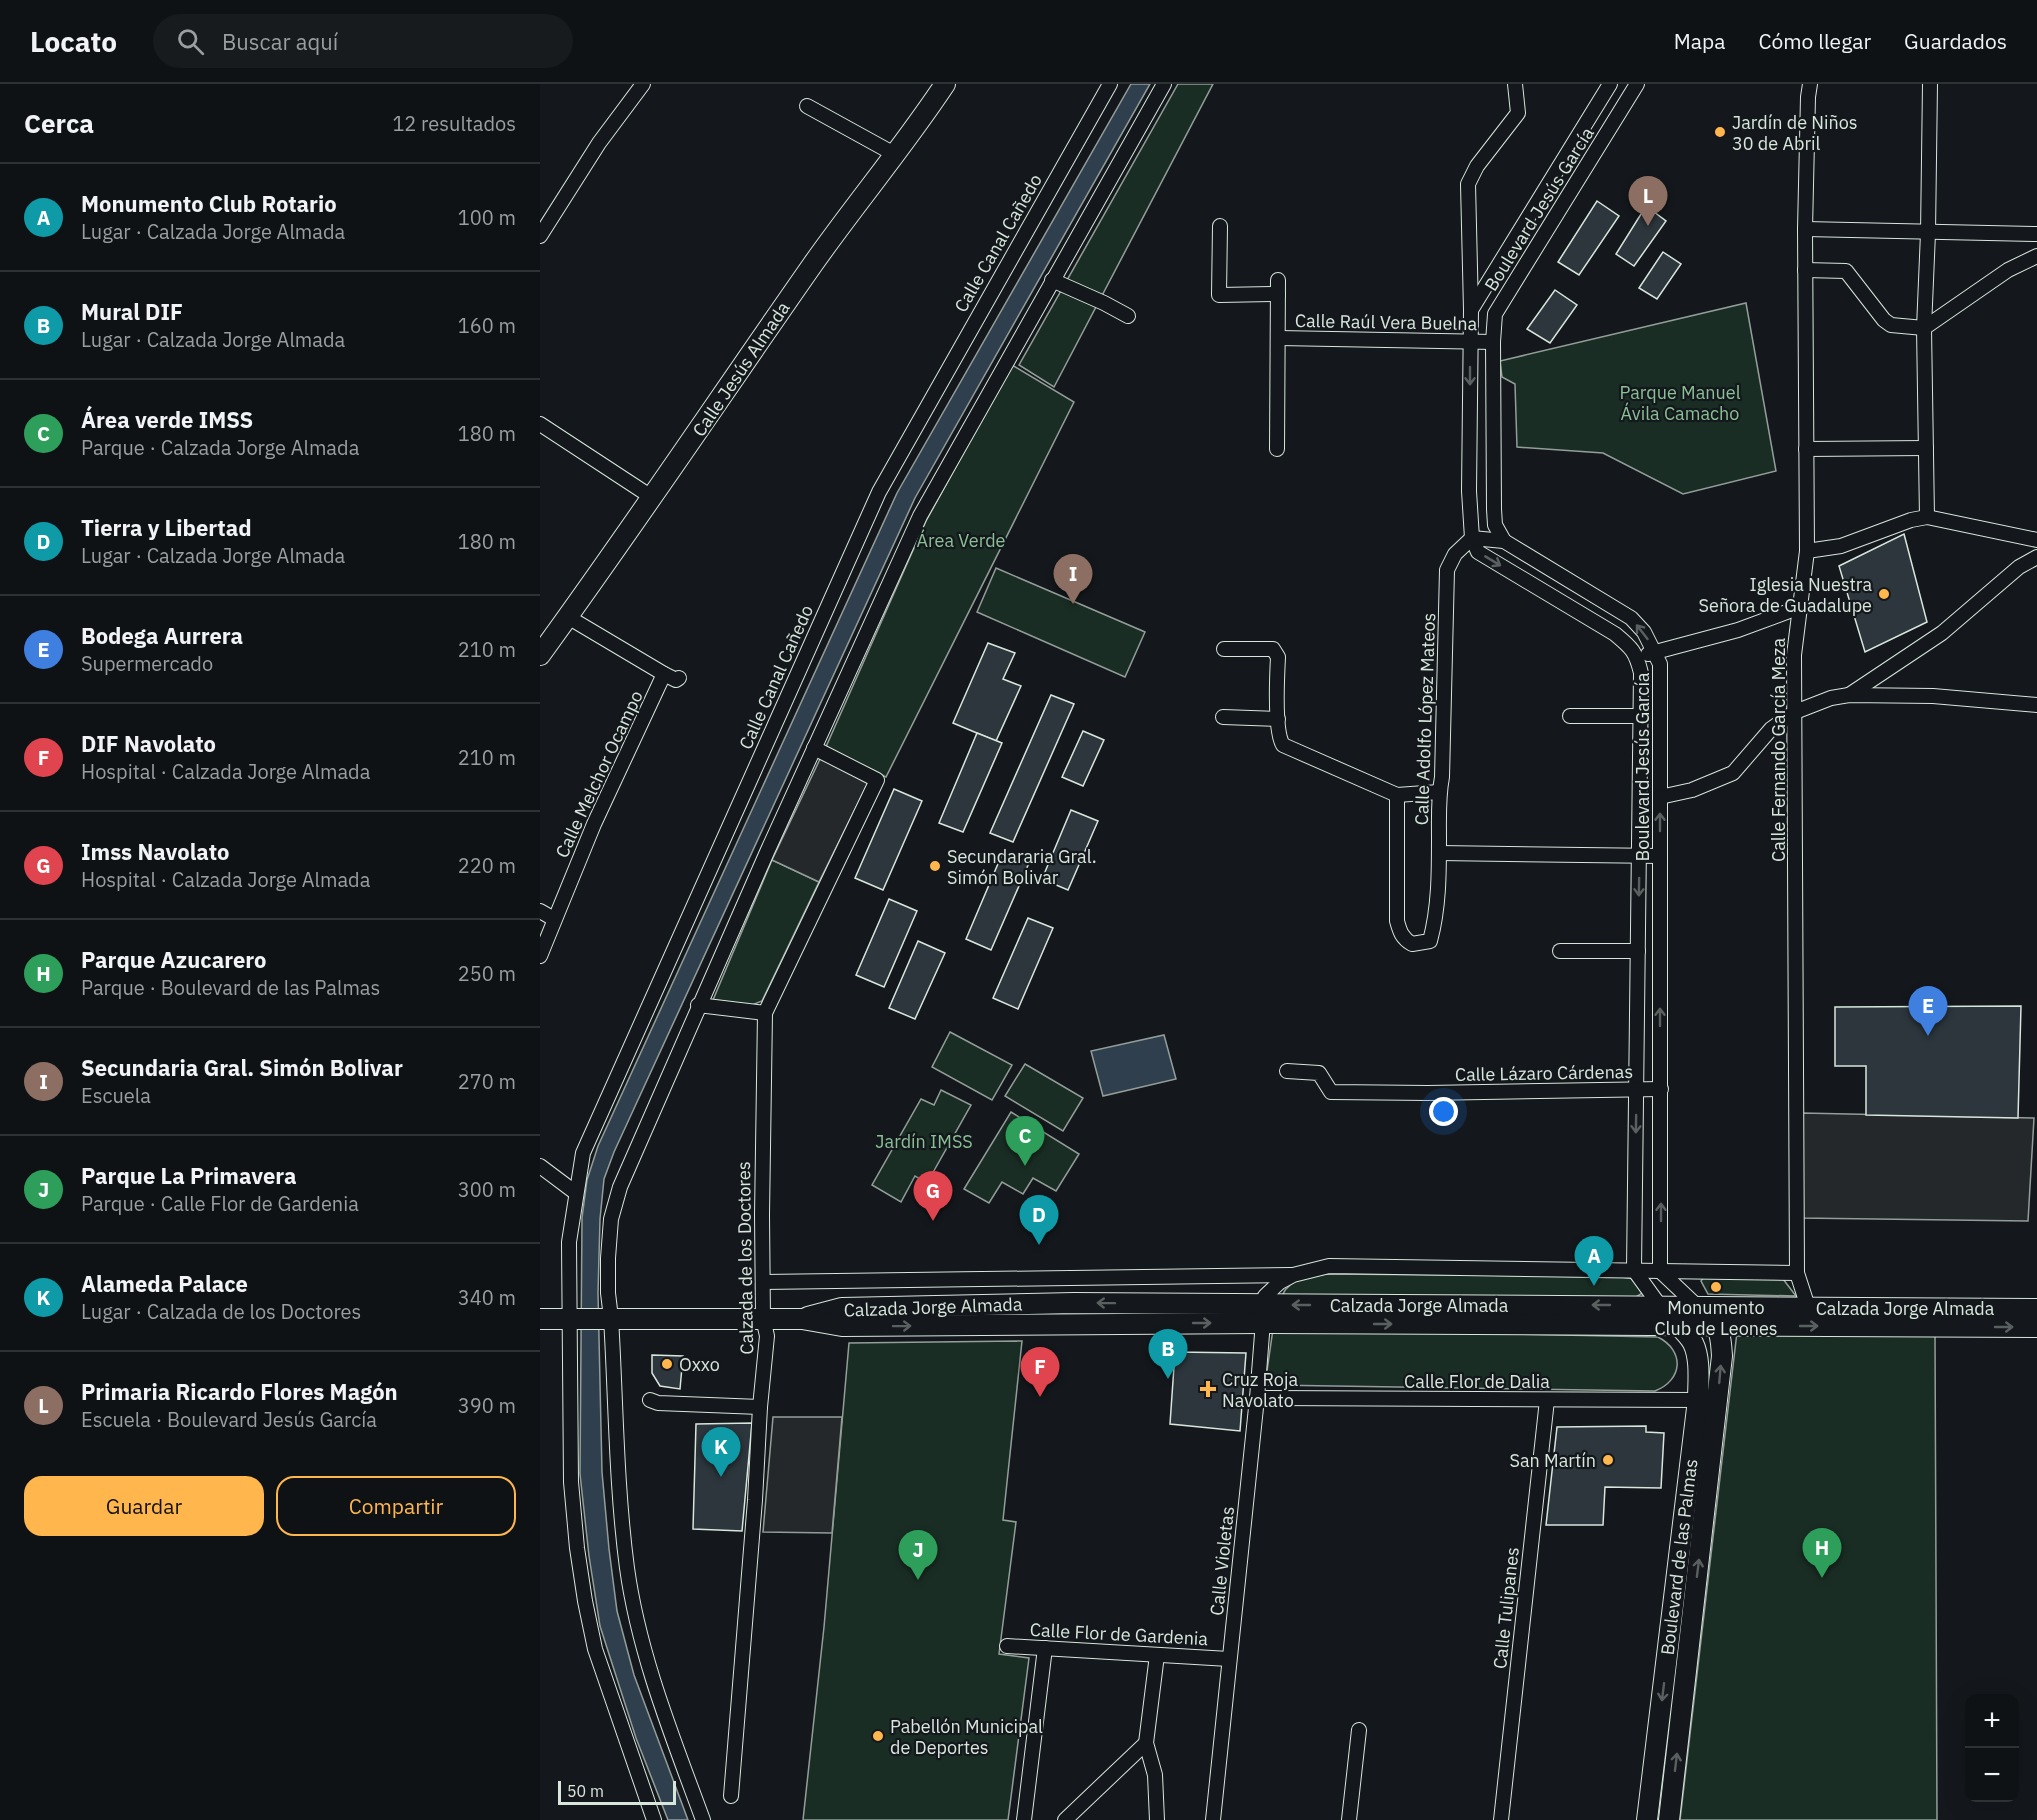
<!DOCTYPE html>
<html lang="es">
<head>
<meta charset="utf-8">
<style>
  :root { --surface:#0f1215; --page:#181b1e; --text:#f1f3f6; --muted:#9b9ea0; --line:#2f3234; --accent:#ffb74d }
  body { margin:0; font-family:"IBM Plex Sans",sans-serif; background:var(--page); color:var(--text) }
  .controls { position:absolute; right:18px; bottom:18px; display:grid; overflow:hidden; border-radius:12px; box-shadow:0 6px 24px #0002 }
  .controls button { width:54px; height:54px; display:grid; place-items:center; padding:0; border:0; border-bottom:2px solid var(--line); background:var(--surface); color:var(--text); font:30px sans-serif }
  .scale { position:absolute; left:18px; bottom:15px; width:118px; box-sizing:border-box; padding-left:6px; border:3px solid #d8e6dc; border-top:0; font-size:16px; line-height:21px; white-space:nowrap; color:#d8e6dc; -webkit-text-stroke:4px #14181c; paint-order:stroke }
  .you { position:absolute; left:904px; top:1028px; width:21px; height:21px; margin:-15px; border:4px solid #fff; border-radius:50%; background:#1a73e8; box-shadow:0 0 0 9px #1a73e833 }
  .badge { display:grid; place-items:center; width:39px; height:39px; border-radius:50%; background:var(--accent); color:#fff; font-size:20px; font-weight:700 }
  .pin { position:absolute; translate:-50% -50px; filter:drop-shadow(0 2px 3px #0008) }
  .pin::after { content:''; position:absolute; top:32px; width:21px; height:18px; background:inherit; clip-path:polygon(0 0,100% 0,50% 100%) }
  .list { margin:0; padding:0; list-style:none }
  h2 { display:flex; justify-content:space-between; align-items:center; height:78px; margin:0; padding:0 24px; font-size:26px }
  h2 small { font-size:20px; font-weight:400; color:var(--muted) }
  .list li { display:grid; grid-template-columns:39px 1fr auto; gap:18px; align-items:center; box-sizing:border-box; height:108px; padding:0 24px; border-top:2px solid var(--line) }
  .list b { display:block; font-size:22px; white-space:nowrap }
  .list p { margin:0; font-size:20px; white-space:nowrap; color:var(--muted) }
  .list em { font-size:20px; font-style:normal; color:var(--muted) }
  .actions { display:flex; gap:12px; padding:18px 24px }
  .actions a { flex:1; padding:14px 0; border:2px solid var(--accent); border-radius:18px; text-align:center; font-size:21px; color:var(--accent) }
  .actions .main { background:var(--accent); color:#111 }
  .icon { flex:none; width:33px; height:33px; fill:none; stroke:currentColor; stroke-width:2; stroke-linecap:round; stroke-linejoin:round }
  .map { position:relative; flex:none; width:1497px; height:1736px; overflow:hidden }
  header { display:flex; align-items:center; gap:36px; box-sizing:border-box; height:84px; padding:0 30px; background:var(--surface); border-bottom:2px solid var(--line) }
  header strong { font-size:28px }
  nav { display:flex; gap:33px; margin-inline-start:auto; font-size:21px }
  .search { width:420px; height:54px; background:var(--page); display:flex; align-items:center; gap:15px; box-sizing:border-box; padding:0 21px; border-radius:33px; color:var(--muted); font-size:22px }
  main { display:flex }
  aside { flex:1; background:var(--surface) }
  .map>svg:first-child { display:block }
  .green { fill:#1a2d24; stroke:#939e99; stroke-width:1.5 }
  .parking { fill:#24282b; stroke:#939e99; stroke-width:1.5 }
  .water { fill:#2f3f4d; stroke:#939e99; stroke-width:1.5 }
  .building { fill:#2c363c; stroke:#d8e6dc; stroke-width:1.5 }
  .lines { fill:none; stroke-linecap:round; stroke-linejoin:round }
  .street-casing { stroke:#d8e6dc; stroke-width:16 }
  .secondary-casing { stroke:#d8e6dc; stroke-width:22 }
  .street { stroke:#14181c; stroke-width:14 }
  .secondary { stroke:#14181c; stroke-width:20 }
  .oneway { stroke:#59605f }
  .poi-dot { fill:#ffb74d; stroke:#14181c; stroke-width:2 }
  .labels { text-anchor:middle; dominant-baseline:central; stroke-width:4.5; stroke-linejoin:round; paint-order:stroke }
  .poi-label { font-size:18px; fill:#d8e6dc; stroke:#14181c; text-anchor:start }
  .street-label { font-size:18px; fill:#d8e6dc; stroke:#14181c }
  .park-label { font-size:18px; fill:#8ac095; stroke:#14181c }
</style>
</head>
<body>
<header>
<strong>Locato</strong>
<div class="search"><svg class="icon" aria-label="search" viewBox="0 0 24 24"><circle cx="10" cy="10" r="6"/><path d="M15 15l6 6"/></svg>Buscar aquí</div>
<nav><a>Mapa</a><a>Cómo llegar</a><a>Guardados</a></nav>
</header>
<main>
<aside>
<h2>Cerca<small>12 resultados</small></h2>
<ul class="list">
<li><span class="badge" style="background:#0f9aa8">A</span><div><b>Monumento Club Rotario</b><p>Lugar · Calzada Jorge Almada</p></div><em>100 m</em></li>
<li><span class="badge" style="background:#0f9aa8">B</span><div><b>Mural DIF</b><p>Lugar · Calzada Jorge Almada</p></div><em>160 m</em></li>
<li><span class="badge" style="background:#2e9e5b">C</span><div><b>Área verde IMSS</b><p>Parque · Calzada Jorge Almada</p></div><em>180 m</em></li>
<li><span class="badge" style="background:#0f9aa8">D</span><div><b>Tierra y Libertad</b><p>Lugar · Calzada Jorge Almada</p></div><em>180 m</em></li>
<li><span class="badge" style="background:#3f7fe0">E</span><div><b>Bodega Aurrera</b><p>Supermercado</p></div><em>210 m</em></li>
<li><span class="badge" style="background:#e0444e">F</span><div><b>DIF Navolato</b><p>Hospital · Calzada Jorge Almada</p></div><em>210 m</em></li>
<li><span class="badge" style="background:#e0444e">G</span><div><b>Imss Navolato</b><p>Hospital · Calzada Jorge Almada</p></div><em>220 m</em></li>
<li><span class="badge" style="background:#2e9e5b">H</span><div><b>Parque Azucarero</b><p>Parque · Boulevard de las Palmas</p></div><em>250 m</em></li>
<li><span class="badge" style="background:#8d6e63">I</span><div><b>Secundaria Gral. Simón Bolivar</b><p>Escuela</p></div><em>270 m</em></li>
<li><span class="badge" style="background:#2e9e5b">J</span><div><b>Parque La Primavera</b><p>Parque · Calle Flor de Gardenia</p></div><em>300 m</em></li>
<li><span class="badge" style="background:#0f9aa8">K</span><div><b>Alameda Palace</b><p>Lugar · Calzada de los Doctores</p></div><em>340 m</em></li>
<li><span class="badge" style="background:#8d6e63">L</span><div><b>Primaria Ricardo Flores Magón</b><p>Escuela · Boulevard Jesús García</p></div><em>390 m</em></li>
</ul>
<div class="actions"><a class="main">Guardar</a><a>Compartir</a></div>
</aside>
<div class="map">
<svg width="1497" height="1736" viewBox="0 0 1497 1736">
  <rect width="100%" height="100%" fill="#14181c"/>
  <g class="green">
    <path d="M638 0H673L514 303 479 281Z"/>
    <path d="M1206 219 1236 387 1143 410 1063 369 977 363 975 300 962 293 960 277Z"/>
    <path d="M472 281 534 318 346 693 285 665 386 437Z"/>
    <path d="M456 484 605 548 585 593 437 528Z"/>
    <path d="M232 776 279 798 222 917 212 921 173 916Z"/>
    <path d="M410 948 472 981 452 1016 392 983Z"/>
    <path d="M485 980 543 1014 523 1047 465 1012Z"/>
    <path d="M401 1006 431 1021 387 1099 375 1092 361 1118 332 1101 381 1015 394 1021Z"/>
    <path d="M471 1028 539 1070 516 1107 493 1094 483 1110 462 1098 449 1119 424 1105Z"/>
    <path d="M786 1190 1074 1192 1095 1195 1104 1208 1096 1213 741 1217C744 1195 768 1193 786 1190Z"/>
    <path d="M1164 1193 1243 1195 1256 1212 1168 1210 1161 1197Z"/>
    <path d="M733 1245 1118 1253C1145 1267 1143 1296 1115 1307L725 1301Z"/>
    <path d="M1197 1248 1395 1251 1397 1736H1140Z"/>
    <path d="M482 1257 463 1436 476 1438 459 1570 489 1574 468 1736H263L284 1543 309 1259Z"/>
  </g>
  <g class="parking">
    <path d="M281 673 329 697 279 798 232 776Z"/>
    <path d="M1262 1029 1494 1034 1488 1137 1259 1134Z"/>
    <path d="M233 1333H302L292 1449 223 1448Z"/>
  </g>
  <g class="water">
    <path d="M591 0H610L375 414 74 1068 64 1095 60 1135 58 1209 62 1388 69 1465 77 1527 94 1591 148 1736H128L96 1654 60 1542 49 1472 40 1390 42 1134 47 1096 58 1062 357 409Z"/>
    <path d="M624 951 636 995 563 1012 551 967Z"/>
  </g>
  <g class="building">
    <path d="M1057 117 1079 132 1039 191 1018 178Z"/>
    <path d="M1106 122 1126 137 1094 182 1076 170Z"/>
    <path d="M1123 168 1141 180 1117 215 1099 204Z"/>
    <path d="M1015 206 1037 221 1010 259 987 245Z"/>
    <path d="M1364 450 1387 538 1325 568 1299 482Z"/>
    <path d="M448 559 475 569 463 595 481 602 456 657 413 639Z"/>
    <path d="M511 611 534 620 473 758 450 749Z"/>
    <path d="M543 647 564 656 543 702 522 693Z"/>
    <path d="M437 649 462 659 423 748 399 739Z"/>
    <path d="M354 705 382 717 343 806 315 794Z"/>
    <path d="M531 726 558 737 528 806 502 795Z"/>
    <path d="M463 768 489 779 451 866 426 855Z"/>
    <path d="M349 815 377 827 344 903 316 891Z"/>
    <path d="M488 834 513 844 478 925 453 914Z"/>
    <path d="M378 857 405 869 375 935 349 924Z"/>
    <path d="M1481 922 1478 1034 1326 1031V982H1295V923Z"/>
    <path d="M635 1268 706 1269 700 1347 630 1340Z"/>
    <path d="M112 1271 143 1272 140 1305 120 1302 112 1289Z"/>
    <path d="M212 1339 202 1447 153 1445 156 1340Z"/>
    <path d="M1106 1342V1348L1124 1349 1121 1404 1065 1403 1063 1441H1006L1017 1343Z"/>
  </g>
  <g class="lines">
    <defs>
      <g id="street">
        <path d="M1070 0 931 226 929 407 932 454 938 468 1075 550C1092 564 1096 568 1101 589L1094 1186 1120 1222"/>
        <path d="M1097 0 955 230 953 258 954 425 955 441 964 457 1091 534 1104 548 1120 580V1187L1157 1222"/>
        <path d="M267 22 356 71"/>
        <path d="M680 142 679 211 738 210"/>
        <path d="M1265 145 1497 150"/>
        <path d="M0 152 59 59 103 0"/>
        <path d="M1265 186 1306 187 1344 236 1351 241 1384 244 1468 186 1497 172"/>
        <path d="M512 196 564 219 588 232"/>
        <path d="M931 226 928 100 937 82 978 29 975 0"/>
        <path d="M739 254 953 258"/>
        <path d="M0 340 113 414"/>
        <path d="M737 365 738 196"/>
        <path d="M1266 365 1386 364"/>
        <path d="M1387 433 1384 244 1388 149 1390 0"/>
        <path d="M1267 467 1301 462 1371 436 1387 433 1497 456"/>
        <path d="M28 533 124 590 136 596 139 594"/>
        <path d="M684 565H733L738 573C737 592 734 647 743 661L857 711 899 708"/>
        <path d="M1108 570 1198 546 1260 523"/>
        <path d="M1309 611 1402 549 1479 483 1497 473"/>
        <path d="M1030 632H1100"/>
        <path d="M683 633 738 635"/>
        <path d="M857 711V837C860 848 862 854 872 860L890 857C899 824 899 789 899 754 899 734 898 714 902 693L907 486 915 470 932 454 964 457"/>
        <path d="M1120 713 1152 706 1193 689 1231 645 1255 628 1291 614 1309 611 1393 612 1497 621"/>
        <path d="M899 769 1120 772"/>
        <path d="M0 827 14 835"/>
        <path d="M1020 867H1098"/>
        <path d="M0 872 54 740 124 590"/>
        <path d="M158 921 225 929"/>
        <path d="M747 987 779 989 791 1008 888 1009 1121 1005"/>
        <path d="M0 1082 36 1109"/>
        <path d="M223 1198 751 1191"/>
        <path d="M1268 1223 1257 1189 1254 571 1267 467 1265 145 1268 13 1270 0"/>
        <path d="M717 1314 1158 1316"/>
        <path d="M110 1316 118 1319 220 1323"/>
        <path d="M467 1562 689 1575"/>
        <path d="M617 1571 606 1659 615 1691 617 1736"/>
        <path d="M191 1712 215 1416 220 1323 227 1252 223 1234 222 1131 225 929 337 696 274 664"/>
        <path d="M114 1736 55 1565 45 1517 37 1464 31 1398 29 1158 43 1069 339 408 570 0"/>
        <path d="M163 1736C133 1654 99 1571 87 1484 76 1401 76 1317 71 1234L68 1209V1174L71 1135 80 1103 227 768 380 432 624 0"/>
        <path d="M484 1736 505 1564"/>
        <path d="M525 1736 606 1659"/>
        <path d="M673 1736 717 1314 725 1212 740 1198 753 1191 789 1182 1257 1189"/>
        <path d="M809 1736 819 1646"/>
        <path d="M961 1736 1007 1316"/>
      </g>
      <g id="secondary">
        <path d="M0 571C94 442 182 310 273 180 316 119 364 62 405 0"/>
        <path d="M268 1233 302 1224 534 1219 1497 1225"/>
        <path d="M0 1235H262L302 1242 721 1239 1497 1243"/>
        <path d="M1107 1736 1158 1316C1158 1299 1161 1275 1153 1259 1149 1251 1140 1243 1134 1237"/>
        <path d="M1129 1736 1182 1272C1181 1257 1181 1246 1170 1235"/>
      </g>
    </defs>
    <use href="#street" class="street-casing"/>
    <use href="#secondary" class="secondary-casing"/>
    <use href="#street" class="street"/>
    <use href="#secondary" class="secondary"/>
  </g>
  <defs><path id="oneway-shaft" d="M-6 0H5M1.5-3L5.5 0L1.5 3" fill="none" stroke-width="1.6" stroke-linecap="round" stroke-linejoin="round" transform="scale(1.5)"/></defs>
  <g class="oneway">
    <use href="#oneway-shaft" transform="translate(930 292) rotate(90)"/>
    <use href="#oneway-shaft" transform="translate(953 477) rotate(31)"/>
    <use href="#oneway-shaft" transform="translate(1102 548) rotate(-128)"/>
    <use href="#oneway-shaft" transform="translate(1120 738) rotate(-90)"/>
    <use href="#oneway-shaft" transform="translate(1099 803) rotate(91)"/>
    <use href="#oneway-shaft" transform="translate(1120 933) rotate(-90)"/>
    <use href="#oneway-shaft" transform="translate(1096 1040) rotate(91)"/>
    <use href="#oneway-shaft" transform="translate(1121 1128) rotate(-90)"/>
    <use href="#oneway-shaft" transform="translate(566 1219) rotate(-179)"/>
    <use href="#oneway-shaft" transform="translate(761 1221) rotate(180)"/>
    <use href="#oneway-shaft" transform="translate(1061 1221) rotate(-180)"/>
    <use href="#oneway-shaft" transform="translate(662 1239)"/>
    <use href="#oneway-shaft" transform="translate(843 1240)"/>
    <use href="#oneway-shaft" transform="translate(362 1242) rotate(-1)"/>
    <use href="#oneway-shaft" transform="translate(1269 1242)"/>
    <use href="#oneway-shaft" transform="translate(1464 1243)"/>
    <use href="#oneway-shaft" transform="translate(1180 1290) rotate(-85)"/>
    <use href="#oneway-shaft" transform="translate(1158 1484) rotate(-83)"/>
    <use href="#oneway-shaft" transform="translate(1123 1608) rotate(97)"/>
    <use href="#oneway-shaft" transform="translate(1136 1678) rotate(-83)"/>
  </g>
  <g class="poi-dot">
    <circle cx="1180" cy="48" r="6"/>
    <circle cx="1344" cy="510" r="6"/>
    <circle cx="395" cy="782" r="6"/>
    <circle cx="1176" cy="1203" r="6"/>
    <circle cx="127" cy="1280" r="6"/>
    <path d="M665 1296h6v6h6v6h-6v6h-6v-6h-6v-6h6z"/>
    <circle cx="1068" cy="1376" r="6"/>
    <circle cx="338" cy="1652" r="6"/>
  </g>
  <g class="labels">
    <g class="poi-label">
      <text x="1192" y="38">Jardín de Niños<tspan x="1192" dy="21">30 de Abril</tspan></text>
      <text x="1332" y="500" text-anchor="end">Iglesia Nuestra<tspan x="1332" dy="21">Señora de Guadalupe</tspan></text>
      <text x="407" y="772">Secundararia Gral.<tspan x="407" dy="21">Simón Bolivar</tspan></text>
      <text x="1176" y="1223" text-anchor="middle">Monumento<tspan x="1176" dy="21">Club de Leones</tspan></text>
      <text x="139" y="1280">Oxxo</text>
      <text x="682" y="1295">Cruz Roja<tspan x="682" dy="21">Navolato</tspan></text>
      <text x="1056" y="1376" text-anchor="end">San Martín</text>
      <text x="350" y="1642">Pabellón Municipal<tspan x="350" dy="21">de Deportes</tspan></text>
    </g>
    <g class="street-label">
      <text transform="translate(999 125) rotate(-58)">Boulevard Jesús García</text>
      <text transform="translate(458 159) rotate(-60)">Calle Canal Cañedo</text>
      <text transform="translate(846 238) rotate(1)">Calle Raúl Vera Buelna</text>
      <text transform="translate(201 285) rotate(-56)">Calle Jesús Almada</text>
      <text transform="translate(236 593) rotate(-66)">Calle Canal Cañedo</text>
      <text transform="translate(885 635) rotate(-88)">Calle Adolfo López Mateos</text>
      <text transform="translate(1238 666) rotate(-90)">Calle Fernando García Meza</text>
      <text transform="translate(1102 683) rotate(-90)">Boulevard Jesús García</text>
      <text transform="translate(59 690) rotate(-65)">Calle Melchor Ocampo</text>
      <text transform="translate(1004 989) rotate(-1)">Calle Lázaro Cárdenas</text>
      <text transform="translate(205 1174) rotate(-91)">Calzada de los Doctores</text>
      <text x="879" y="1221">Calzada Jorge Almada</text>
      <text transform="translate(393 1223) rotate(-2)">Calzada Jorge Almada</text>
      <text x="1365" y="1224">Calzada Jorge Almada</text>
      <text x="937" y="1297">Calle Flor de Dalia</text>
      <text transform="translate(1139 1473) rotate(-83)">Boulevard de las Palmas</text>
      <text transform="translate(682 1477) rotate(-84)">Calle Violetas</text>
      <text transform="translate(966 1524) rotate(-84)">Calle Tulipanes</text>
      <text transform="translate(579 1550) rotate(3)">Calle Flor de Gardenia</text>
    </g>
    <g class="park-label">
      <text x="1140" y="308">Parque Manuel<tspan x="1140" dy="21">Ávila Camacho</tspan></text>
      <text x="421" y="456">Área Verde</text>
      <text x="384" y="1057">Jardín IMSS</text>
    </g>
  </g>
</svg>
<div class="controls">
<button>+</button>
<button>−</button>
</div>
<div class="scale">50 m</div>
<div class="you"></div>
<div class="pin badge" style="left:1054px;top:1202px;background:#0f9aa8">A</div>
<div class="pin badge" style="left:628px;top:1295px;background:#0f9aa8">B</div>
<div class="pin badge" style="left:485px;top:1082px;background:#2e9e5b">C</div>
<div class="pin badge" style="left:499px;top:1161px;background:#0f9aa8">D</div>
<div class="pin badge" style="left:1388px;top:952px;background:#3f7fe0">E</div>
<div class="pin badge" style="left:500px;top:1313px;background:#e0444e">F</div>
<div class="pin badge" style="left:393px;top:1137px;background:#e0444e">G</div>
<div class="pin badge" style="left:1282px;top:1494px;background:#2e9e5b">H</div>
<div class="pin badge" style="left:533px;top:520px;background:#8d6e63">I</div>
<div class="pin badge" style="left:378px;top:1496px;background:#2e9e5b">J</div>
<div class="pin badge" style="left:181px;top:1393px;background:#0f9aa8">K</div>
<div class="pin badge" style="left:1108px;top:142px;background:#8d6e63">L</div>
</div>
</main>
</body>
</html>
